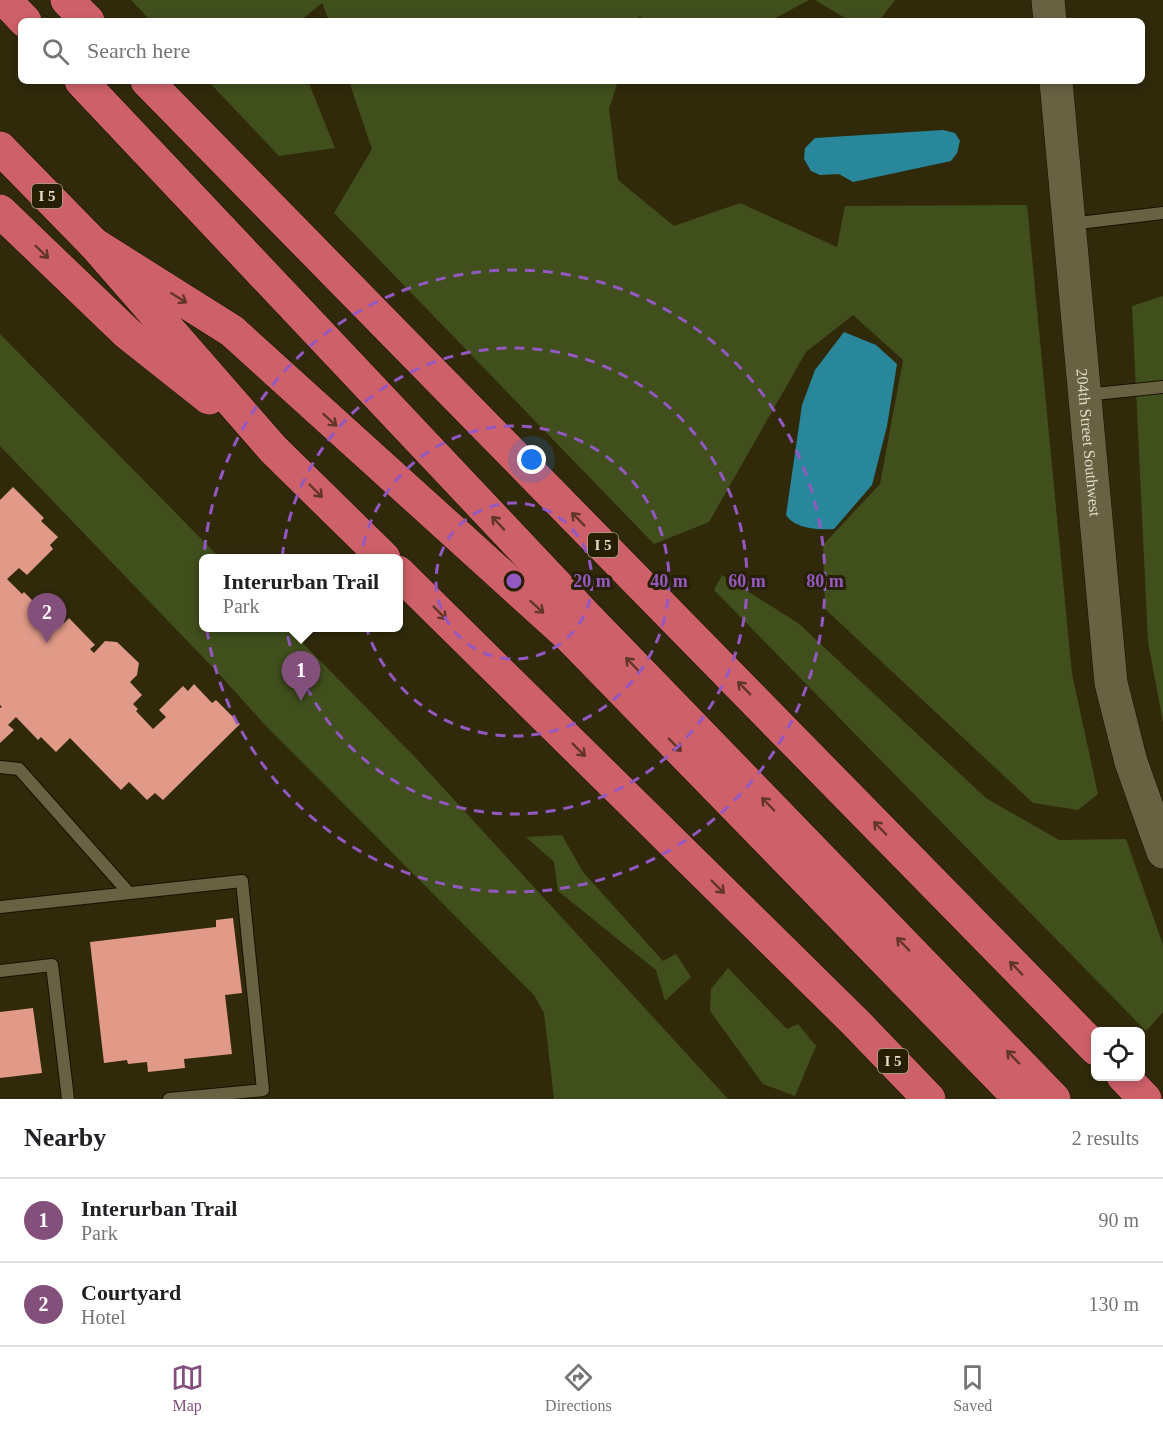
<!DOCTYPE html>
<html lang="en">
<head>
<meta charset="utf-8">
<style>
  :root { --surface:#fff; --page:#f2f2f2; --text:#202124; --muted:#757577; --line:#e0e0e0; --accent:#834f7b }
  body { margin:0; font-family:Georgia,serif; background:var(--page); color:var(--text) }
  .controls { position:absolute; right:18px; bottom:18px; display:grid; overflow:hidden; border-radius:9px; box-shadow:0 3px 9px #0003 }
  .controls button { width:54px; height:54px; display:grid; place-items:center; padding:0; border:0; border-bottom:2px solid var(--line); background:var(--surface); color:var(--text); font:30px sans-serif }
  .you { position:absolute; left:532px; top:460px; width:21px; height:21px; margin:-15px; border:4px solid #fff; border-radius:50%; background:#1a73e8; box-shadow:0 0 0 9px #1a73e833 }
  .badge { display:grid; place-items:center; width:39px; height:39px; border-radius:50%; background:var(--accent); color:#fff; font-size:20px; font-weight:700 }
  .pin { position:absolute; translate:-50% -50px; filter:drop-shadow(0 2px 3px #0008) }
  .pin::after { content:''; position:absolute; top:32px; width:21px; height:18px; background:inherit; clip-path:polygon(0 0,100% 0,50% 100%) }
  .popup { position:absolute; left:199px; top:554px; width:204px; height:78px; box-sizing:border-box; display:grid; place-content:center; border-radius:9px; background:var(--surface); filter:drop-shadow(0 2px 4px #0005); font-size:20px; white-space:nowrap; color:var(--muted) }
  .popup b { font-size:22px; color:var(--text) }
  .popup::after { content:''; position:absolute; left:50%; top:100%; margin-left:-12px; border:12px solid transparent; border-top-color:var(--surface) }
  .list { margin:0; padding:0; list-style:none }
  h2 { display:flex; justify-content:space-between; align-items:center; height:78px; margin:0; padding:0 24px; font-size:26px }
  h2 small { font-size:20px; font-weight:400; color:var(--muted) }
  .list li { display:grid; grid-template-columns:39px 1fr auto; gap:18px; align-items:center; box-sizing:border-box; height:84px; padding:0 24px; border-top:2px solid var(--line) }
  .list b { display:block; font-size:22px; white-space:nowrap }
  .list p { margin:0; font-size:20px; white-space:nowrap; color:var(--muted) }
  .list em { font-size:20px; font-style:normal; color:var(--muted) }
  .icon { flex:none; width:33px; height:33px; fill:none; stroke:currentColor; stroke-width:2; stroke-linecap:round; stroke-linejoin:round }
  .map { position:relative; flex:none; width:1163px; height:1099px; overflow:hidden }
  .search { position:absolute; background:var(--surface); box-shadow:0 3px 9px #0003; left:18px; right:18px; top:18px; height:66px; display:flex; align-items:center; gap:15px; box-sizing:border-box; padding:0 21px; border-radius:9px; color:var(--muted); font-size:22px }
  .sheet { height:246px; background:var(--surface) }
  nav { display:flex; justify-content:space-around; align-items:center; box-sizing:border-box; height:84px; border-top:2px solid var(--line); background:var(--surface); font-size:16px; color:var(--muted) }
  nav a { display:grid; justify-items:center; gap:3px }
  nav .on { color:var(--accent) }
  .map>svg:first-child { display:block }
  .green { fill:#404f1c }
  .water { fill:#29879b }
  .building { fill:#e19a88 }
  .lines { fill:none; stroke-linecap:round; stroke-linejoin:round }
  .lane-casing { stroke:#171200; stroke-width:14 }
  .secondary-casing { stroke:#171200; stroke-width:34 }
  .highway-casing { stroke:#171200; stroke-width:34 }
  .lane { stroke:#686242; stroke-width:12 }
  .secondary { stroke:#686242; stroke-width:33 }
  .highway { stroke:#ce606a; stroke-width:33 }
  .oneway { stroke:#613626 }
  .ring { fill:none; stroke:#9458c2; stroke-width:3; stroke-dasharray:10 8 }
  .labels { text-anchor:middle; dominant-baseline:central; stroke-width:6; stroke-linejoin:round; paint-order:stroke }
  .shield { fill:#262001; stroke:#a8a48e; stroke-width:1.5 }
  .shield-label { font-size:15px; font-weight:bold; fill:#dfdcca }
  .street-label { font-size:16px; fill:#dfdcca; stroke:#262001 }
  .centre { fill:#9458c2; stroke:#262001; stroke-width:3 }
  .ring-label { font-size:18px; text-anchor:middle; font-weight:bold; fill:#9458c2; stroke:#262001; stroke-width:6; stroke-linejoin:round; paint-order:stroke }
</style>
</head>
<body>
<div class="map">
<svg width="1163" height="1099" viewBox="0 0 1163 1099">
  <rect width="100%" height="100%" fill="#302a0a"/>
  <g class="green">
    <path d="M131 0H809L770 21H647L639 16 637 21H329L322 3 300 21H151Z"/>
    <path d="M815 0H895L879 21H850Z"/>
    <path d="M208 81H308L335 148 279 156Z"/>
    <path d="M349 81H618L609 109 618 180 674 226 740 203 837 247 845 206 1027 205 1072 674 1098 794 1078 810 1033 803 825 609 823 545 880 484 903 360 853 315 806 352 709 522 654 544 334 213 372 149Z"/>
    <path d="M1163 296V722L1148 642 1132 306Z"/>
    <path d="M0 334 220 558H204V628H288L414 756 728 1099H554L544 1013 534 995 266 726 220 675 0 446Z"/>
    <path d="M722 575 798 623 986 798 1059 840 1126 839 1163 945V1012L1146 1031 714 590Z"/>
    <path d="M562 835 583 872 663 961 676 954 691 977 665 1001 656 970 558 891 554 862 526 837Z"/>
    <path d="M728 968 787 1029 798 1024 816 1046 795 1096 763 1084 710 1011 711 989Z"/>
  </g>
  <g class="water">
    <path d="M943 130 955 133 960 141 957 153 951 161 853 182 839 174 820 175 811 171 804 159 805 148 815 138Z"/>
    <path d="M844 332 876 345 897 364 887 426 872 485 834 529C819 530 795 529 786 515L802 405 815 370Z"/>
  </g>
  <g class="building">
    <path d="M13 487 44 518 41 521 58 537 50 545 53 549 27 575 19 568 7 579 22 594 24 592 49 617 53 612 64 623 69 618 95 645 90 649 94 653 105 641 117 642 139 663 137 675 130 682 142 695 133 704 138 709 136 711 153 729 166 717 159 710 183 686 188 691 194 684 212 703 216 700 240 724 163 800 155 793 147 800 129 782 121 790 70 738 56 752 41 737 38 740 16 717 8 725 14 730 0 743V708L2 707 0 705V500Z"/>
    <path d="M233 918 242 993 225 995 232 1054 184 1059 185 1068 148 1072 147 1062 128 1064 127 1060 104 1063 90 942 216 927V920Z"/>
    <path d="M33 1008 42 1073 0 1078V1012Z"/>
  </g>
  <g class="lines">
    <defs>
      <g id="lane">
        <path d="M1070 224 1163 213"/>
        <path d="M1085 395 1163 387"/>
        <path d="M0 767 19 769 129 893"/>
        <path d="M0 907 242 881 263 1090 169 1099"/>
        <path d="M0 971 52 965 68 1099"/>
      </g>
      <g id="secondary">
        <path d="M1048 0 1050 21"/>
        <path id="s1" d="M1056 81 1111 683 1131 762 1163 852"/>
      </g>
      <g id="highway">
        <path d="M5 0 25 21"/>
        <path d="M67 0 88 21"/>
        <path d="M81 81 587 617 1054 1099"/>
        <path d="M147 81 1096 1049"/>
        <path d="M0 148 94 244 273 449 384 558"/>
        <path d="M0 211 127 333 209 398"/>
        <path d="M94 244 232 331 570 637 1020 1099"/>
        <path d="M398 572 857 1024 929 1099"/>
        <path d="M1123 1076 1145 1099"/>
      </g>
    </defs>
    <use href="#lane" class="lane-casing"/>
    <use href="#secondary" class="secondary-casing"/>
    <use href="#highway" class="highway-casing"/>
    <use href="#lane" class="lane"/>
    <use href="#secondary" class="secondary"/>
    <use href="#highway" class="highway"/>
  </g>
  <defs><path id="oneway-shaft" d="M-6 0H5M1.5-3L5.5 0L1.5 3" fill="none" stroke-width="1.6" stroke-linecap="round" stroke-linejoin="round" transform="scale(1.5)"/></defs>
  <g class="oneway">
    <use href="#oneway-shaft" transform="translate(42 252) rotate(44)"/>
    <use href="#oneway-shaft" transform="translate(179 298) rotate(32)"/>
    <use href="#oneway-shaft" transform="translate(330 420) rotate(42)"/>
    <use href="#oneway-shaft" transform="translate(316 491) rotate(45)"/>
    <use href="#oneway-shaft" transform="translate(578 519) rotate(-135)"/>
    <use href="#oneway-shaft" transform="translate(498 523) rotate(-133)"/>
    <use href="#oneway-shaft" transform="translate(537 607) rotate(42)"/>
    <use href="#oneway-shaft" transform="translate(440 613) rotate(45)"/>
    <use href="#oneway-shaft" transform="translate(632 664) rotate(-134)"/>
    <use href="#oneway-shaft" transform="translate(744 688) rotate(-135)"/>
    <use href="#oneway-shaft" transform="translate(675 745) rotate(46)"/>
    <use href="#oneway-shaft" transform="translate(579 750) rotate(45)"/>
    <use href="#oneway-shaft" transform="translate(768 804) rotate(-134)"/>
    <use href="#oneway-shaft" transform="translate(880 828) rotate(-134)"/>
    <use href="#oneway-shaft" transform="translate(718 887) rotate(45)"/>
    <use href="#oneway-shaft" transform="translate(903 944) rotate(-134)"/>
    <use href="#oneway-shaft" transform="translate(1016 968) rotate(-134)"/>
    <use href="#oneway-shaft" transform="translate(1013 1057) rotate(-134)"/>
  </g>
  <g class="ring">
    <circle cx="514" cy="581" r="78"/>
    <circle cx="514" cy="581" r="155"/>
    <circle cx="514" cy="581" r="233"/>
    <circle cx="514" cy="581" r="311"/>
  </g>
  <g class="labels">
    <g class="shield">
      <rect x="32" y="184" width="30" height="24" rx="4.5"/>
      <rect x="588" y="533" width="30" height="24" rx="4.5"/>
      <rect x="878" y="1049" width="30" height="24" rx="4.5"/>
    </g>
    <g class="shield-label">
      <text x="47" y="196">I 5</text>
      <text x="603" y="545">I 5</text>
      <text x="893" y="1061">I 5</text>
    </g>
    <g class="street-label">
      <text stroke="none"><textPath href="#s1" startOffset="363">204th Street Southwest</textPath></text>
    </g>
  </g>
  <circle cx="514" cy="581" r="9" class="centre"/>
  <g class="ring-label">
    <text x="592" y="587">20 m</text>
    <text x="669" y="587">40 m</text>
    <text x="747" y="587">60 m</text>
    <text x="825" y="587">80 m</text>
  </g>
</svg>
<div class="controls">
<button><svg class="icon" aria-label="locate" viewBox="0 0 24 24"><circle cx="12" cy="12" r="6"/><path d="M12 2v4M12 18v4M2 12h4M18 12h4"/></svg></button>
</div>
<div class="you"></div>
<div class="pin badge" style="left:301px;top:701px">1</div>
<div class="popup"><b>Interurban Trail</b>Park</div>
<div class="pin badge" style="left:47px;top:643px">2</div>
<div class="search"><svg class="icon" aria-label="search" viewBox="0 0 24 24"><circle cx="10" cy="10" r="6"/><path d="M15 15l6 6"/></svg>Search here</div>
</div>
<section class="sheet">
<h2>Nearby<small>2 results</small></h2>
<ul class="list">
<li><span class="badge">1</span><div><b>Interurban Trail</b><p>Park</p></div><em>90 m</em></li>
<li><span class="badge">2</span><div><b>Courtyard</b><p>Hotel</p></div><em>130 m</em></li>
</ul>
</section>
<nav>
<a class="on"><svg class="icon" aria-label="map" viewBox="0 0 24 24"><path d="M3 6l6-2 6 2 6-2v14l-6 2-6-2-6 2zM9 4v14M15 6v14"/></svg>Map</a>
<a><svg class="icon" aria-label="directions" viewBox="0 0 24 24"><path d="M12 3l9 9-9 9-9-9zM9 14v-3h6M13 9l2 2-2 2"/></svg>Directions</a>
<a><svg class="icon" aria-label="saved" viewBox="0 0 24 24"><path d="M7 4h10v16l-5-4-5 4z"/></svg>Saved</a>
</nav>
</body>
</html>
